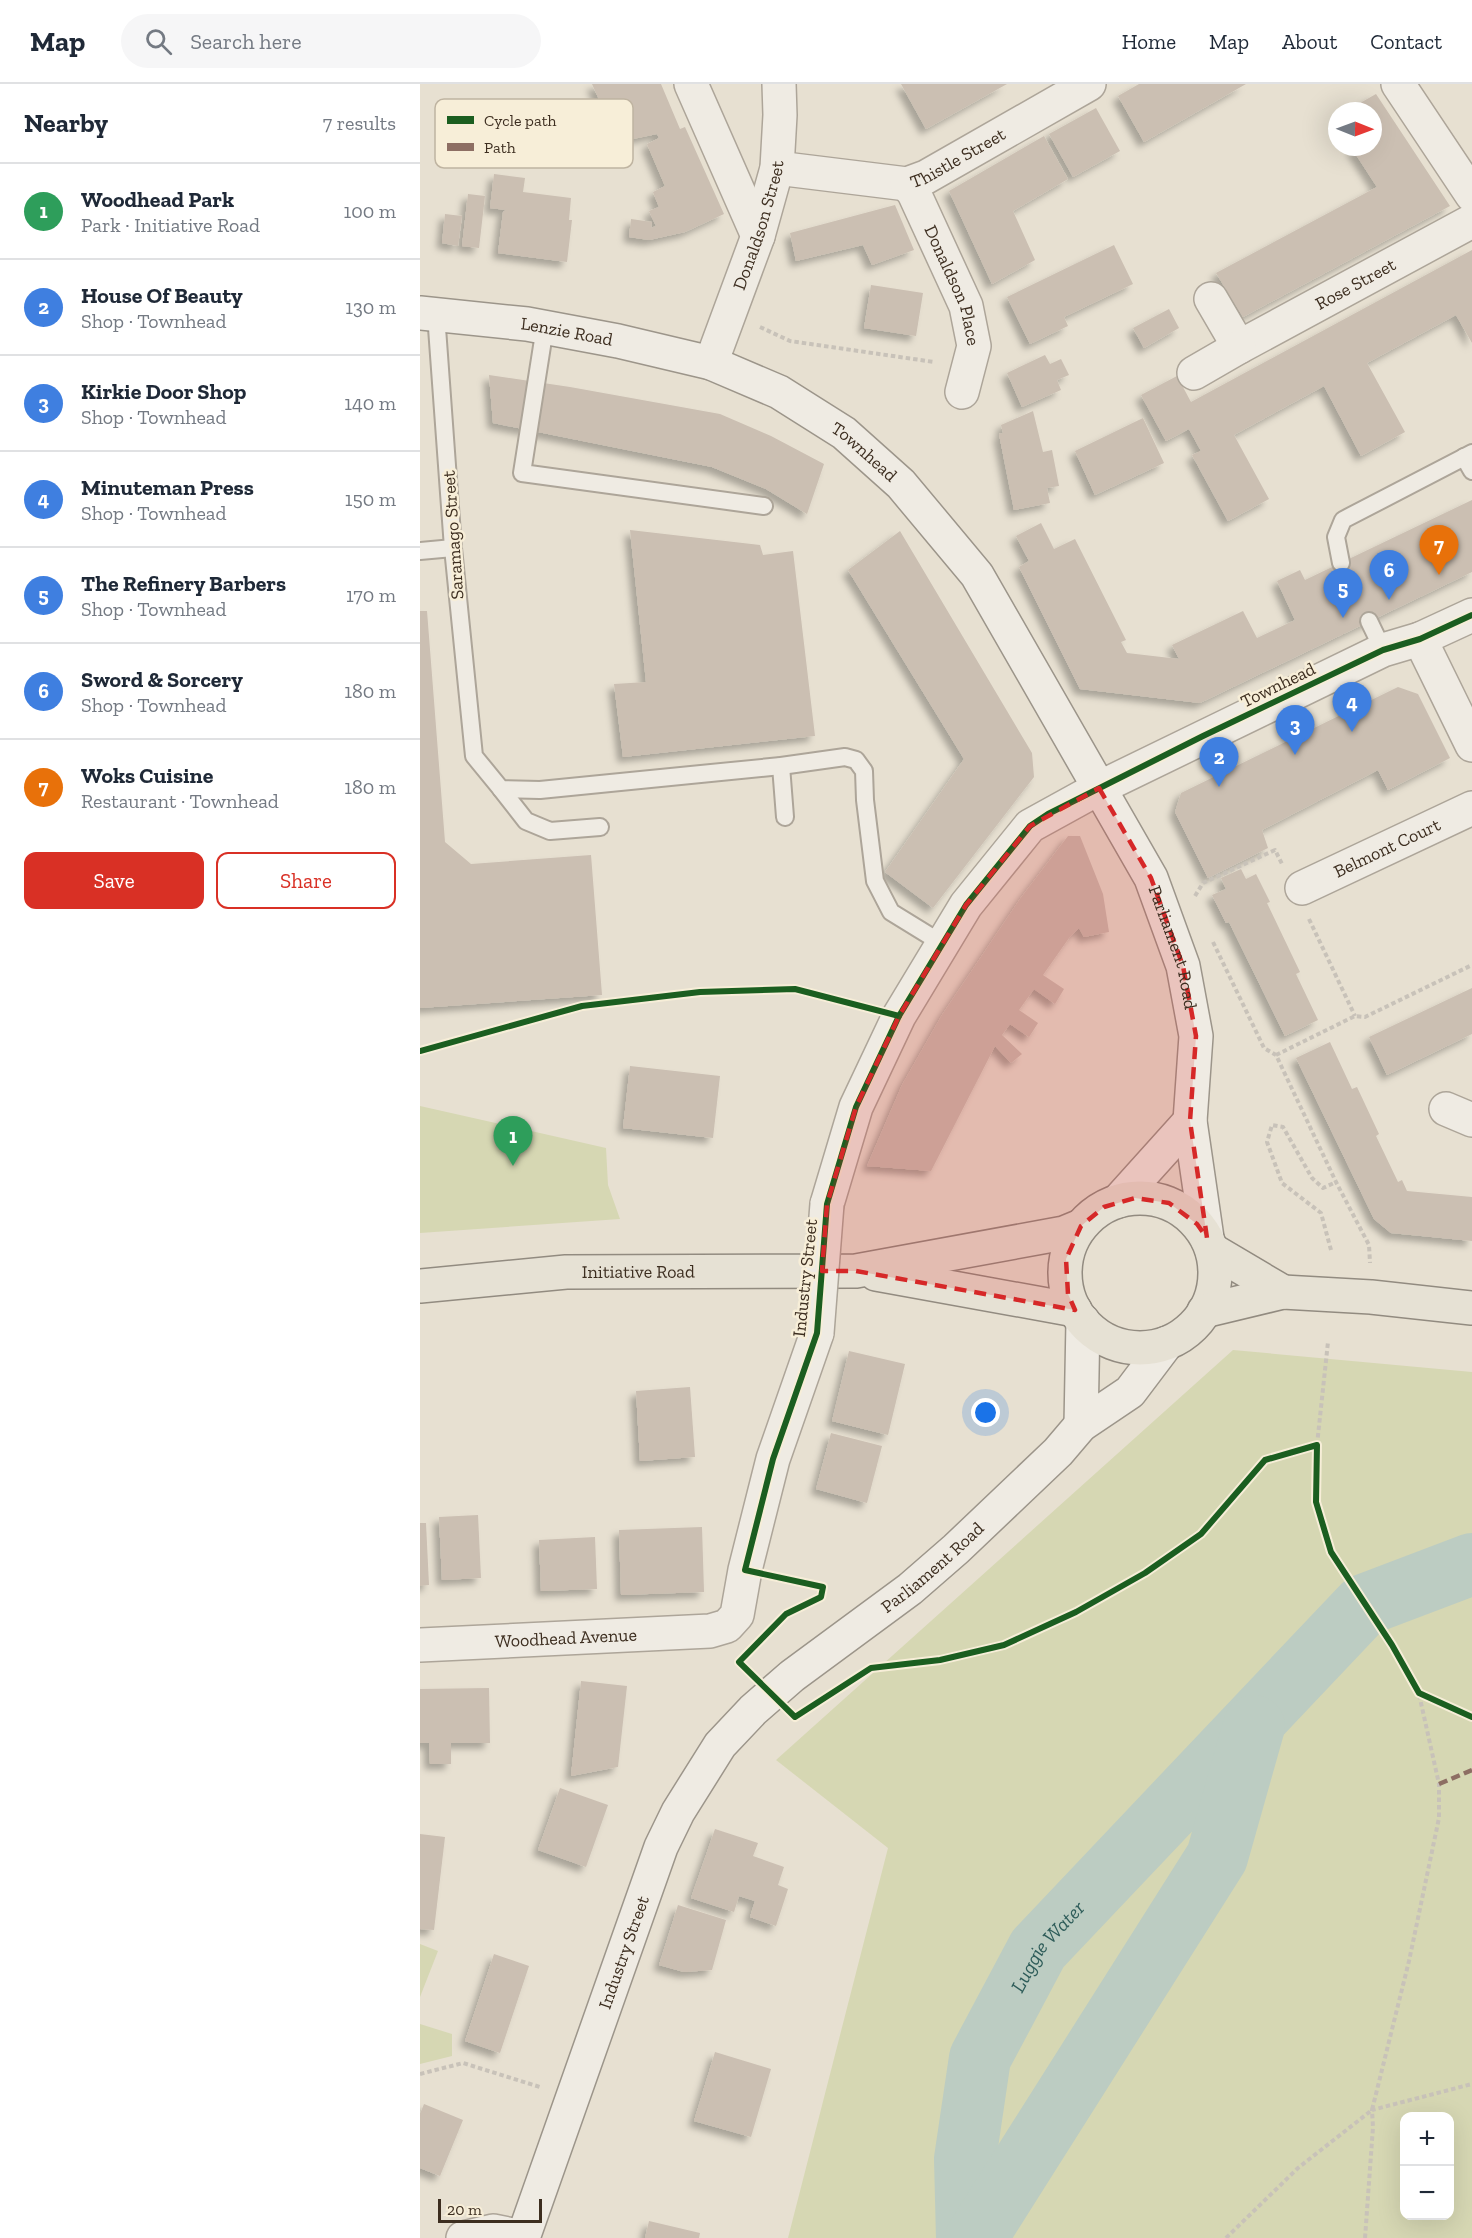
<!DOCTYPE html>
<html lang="en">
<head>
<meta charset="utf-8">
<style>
  :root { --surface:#fff; --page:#f6f6f7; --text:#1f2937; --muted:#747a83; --line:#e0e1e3; --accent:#d93025 }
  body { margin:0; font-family:"Zilla Slab",serif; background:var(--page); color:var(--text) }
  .controls { position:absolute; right:18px; bottom:18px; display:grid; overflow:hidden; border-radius:12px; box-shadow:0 6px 24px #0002 }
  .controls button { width:54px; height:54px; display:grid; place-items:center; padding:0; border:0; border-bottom:2px solid var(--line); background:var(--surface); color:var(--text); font:30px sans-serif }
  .compass { position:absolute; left:908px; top:18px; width:54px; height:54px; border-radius:50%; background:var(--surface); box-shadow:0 6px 24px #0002; rotate:91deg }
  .scale { position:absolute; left:18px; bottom:15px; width:104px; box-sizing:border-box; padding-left:6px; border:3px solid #3d2e20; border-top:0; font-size:16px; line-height:21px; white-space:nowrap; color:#3d2e20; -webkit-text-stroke:4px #f7eed8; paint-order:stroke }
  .you { position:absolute; left:566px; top:1329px; width:21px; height:21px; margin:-15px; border:4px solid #fff; border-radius:50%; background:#1a73e8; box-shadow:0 0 0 9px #1a73e833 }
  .badge { display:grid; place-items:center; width:39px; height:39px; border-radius:50%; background:var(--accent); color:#fff; font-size:20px; font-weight:700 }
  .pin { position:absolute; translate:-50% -50px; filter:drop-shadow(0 2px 3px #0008) }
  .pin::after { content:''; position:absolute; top:32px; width:21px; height:18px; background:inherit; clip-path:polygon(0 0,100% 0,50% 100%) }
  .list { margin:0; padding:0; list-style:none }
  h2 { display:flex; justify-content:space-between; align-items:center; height:78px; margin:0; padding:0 24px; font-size:26px }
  h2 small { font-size:20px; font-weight:400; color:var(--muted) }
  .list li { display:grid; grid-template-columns:39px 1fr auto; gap:18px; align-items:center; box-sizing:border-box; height:96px; padding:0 24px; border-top:2px solid var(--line) }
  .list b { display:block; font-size:22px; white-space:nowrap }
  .list p { margin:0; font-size:20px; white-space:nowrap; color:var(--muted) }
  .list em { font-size:20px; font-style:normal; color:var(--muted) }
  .actions { display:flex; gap:12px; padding:18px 24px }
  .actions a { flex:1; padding:14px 0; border:2px solid var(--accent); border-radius:12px; text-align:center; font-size:21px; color:var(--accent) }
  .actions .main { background:var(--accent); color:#fff }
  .icon { flex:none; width:33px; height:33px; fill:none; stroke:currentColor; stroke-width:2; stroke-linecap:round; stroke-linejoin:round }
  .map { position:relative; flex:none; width:1052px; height:2154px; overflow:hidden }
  header { display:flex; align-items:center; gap:36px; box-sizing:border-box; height:84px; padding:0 30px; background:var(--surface); border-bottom:2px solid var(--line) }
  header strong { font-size:28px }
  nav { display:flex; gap:33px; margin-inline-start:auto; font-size:21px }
  .search { width:420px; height:54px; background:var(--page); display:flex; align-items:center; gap:15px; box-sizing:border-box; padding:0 21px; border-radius:33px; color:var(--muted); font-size:22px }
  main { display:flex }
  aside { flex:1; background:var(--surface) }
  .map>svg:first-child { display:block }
  .green { fill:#d6d7b3; fill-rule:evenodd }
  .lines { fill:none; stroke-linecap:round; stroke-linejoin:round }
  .river { stroke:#bcccc2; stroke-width:62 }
  .building { fill:#cbbfb2; filter:url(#shadow) }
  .service-casing { stroke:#ada599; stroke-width:20 }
  .minor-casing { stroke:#ada599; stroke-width:36 }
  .tertiary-casing { stroke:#ada599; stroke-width:36 }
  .secondary-casing { stroke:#9c958a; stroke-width:36 }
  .primary-casing { stroke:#928b80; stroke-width:36 }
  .path { stroke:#c8c2b9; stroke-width:4; stroke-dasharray:4.5 3; stroke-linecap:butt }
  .service { stroke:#efebe3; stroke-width:16 }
  .minor { stroke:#efebe3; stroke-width:33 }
  .tertiary { stroke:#efebe3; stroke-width:33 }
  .secondary { stroke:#efebe3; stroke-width:33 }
  .primary { stroke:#e6e1d4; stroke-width:33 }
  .minor-bridge-casing { stroke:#ada599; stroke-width:36; stroke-linecap:butt }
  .minor-bridge { stroke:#efebe3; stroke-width:33 }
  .quiet { stroke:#8d6e63; stroke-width:4.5; stroke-dasharray:9 4.5; stroke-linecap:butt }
  .cycleway-casing { stroke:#f7eed8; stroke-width:10 }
  .cycleway { stroke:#1b5e20; stroke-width:6 }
  .marked { fill:#d62828; fill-opacity:0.2; stroke:#d62828; stroke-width:4.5; stroke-dasharray:12 8; stroke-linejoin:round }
  .labels { text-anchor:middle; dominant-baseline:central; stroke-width:5; stroke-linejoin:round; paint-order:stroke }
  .street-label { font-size:18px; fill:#3d2e20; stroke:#f7eed8 }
  .water-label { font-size:20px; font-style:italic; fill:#2f5d5a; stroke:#f7eed8 }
  .key { fill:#f7eed8; stroke:#bfb4a1; stroke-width:1.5 }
  .key-label { font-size:16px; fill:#3d2e20 }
</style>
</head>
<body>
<header>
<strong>Map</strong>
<div class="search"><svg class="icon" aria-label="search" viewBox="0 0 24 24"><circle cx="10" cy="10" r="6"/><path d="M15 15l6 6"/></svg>Search here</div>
<nav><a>Home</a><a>Map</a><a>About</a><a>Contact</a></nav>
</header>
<main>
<aside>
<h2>Nearby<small>7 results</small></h2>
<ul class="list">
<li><span class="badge" style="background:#2e9e5b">1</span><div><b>Woodhead Park</b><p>Park · Initiative Road</p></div><em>100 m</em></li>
<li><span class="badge" style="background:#3f7fe0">2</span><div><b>House Of Beauty</b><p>Shop · Townhead</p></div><em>130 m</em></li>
<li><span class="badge" style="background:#3f7fe0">3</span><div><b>Kirkie Door Shop</b><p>Shop · Townhead</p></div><em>140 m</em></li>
<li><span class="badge" style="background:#3f7fe0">4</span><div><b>Minuteman Press</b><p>Shop · Townhead</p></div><em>150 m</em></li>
<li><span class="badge" style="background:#3f7fe0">5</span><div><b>The Refinery Barbers</b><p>Shop · Townhead</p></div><em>170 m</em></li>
<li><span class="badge" style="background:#3f7fe0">6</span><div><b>Sword &amp; Sorcery</b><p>Shop · Townhead</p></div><em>180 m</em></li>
<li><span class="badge" style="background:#e8710a">7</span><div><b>Woks Cuisine</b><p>Restaurant · Townhead</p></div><em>180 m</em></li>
</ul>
<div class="actions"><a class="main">Save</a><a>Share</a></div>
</aside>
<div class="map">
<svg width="1052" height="2154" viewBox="0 0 1052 2154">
  <defs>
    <filter id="shadow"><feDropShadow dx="-5.5" dy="5.5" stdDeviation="3" flood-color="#0004"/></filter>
  </defs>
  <rect width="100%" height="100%" fill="#e7e0d1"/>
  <g class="green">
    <path d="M0 1022 186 1064 188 1101 200 1135 0 1149Z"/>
    <path d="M813 1266 1052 1288V2154H368L468 1764 356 1676ZM984 2032H1030V2132H984Z"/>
    <path d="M0 1860 18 1867 0 1913Z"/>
    <path d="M0 1940 32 1950V1972L0 1980Z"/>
  </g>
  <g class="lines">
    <g class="river">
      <path id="s1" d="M547 2154 545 2075 560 1974 618 1865 944 1521 1052 1480"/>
      <path d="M556 2154 797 1773 834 1642"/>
    </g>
  </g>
  <g class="building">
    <path d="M172 0H241L260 45 265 43 304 130 265 148 229 156 209 153 211 135 232 138 231 144 236 142 229 127 239 123 233 108 245 102 227 60 239 54 237 50 198 58Z"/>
    <path d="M481 0H587L506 45Z"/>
    <path d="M719 0H826L724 58 698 12Z"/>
    <path d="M956 10 1030 122 823 233 796 189 957 103 931 63H953V27H926Z"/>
    <path d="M676 24 700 67 653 93 629 50Z"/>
    <path d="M624 52 648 95 593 127 615 176 572 200 529 107Z"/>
    <path d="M74 90 105 94 103 108 151 114 149 136H152L147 178 78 169 83 128 86 126 70 124Z"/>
    <path d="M48 110 65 112 59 164 42 162Z"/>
    <path d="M475 121 494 166 452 181 443 161 376 177 370 149Z"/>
    <path d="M25 130 42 132 38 162 22 159Z"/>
    <path d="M694 161 713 200 644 233 648 242 610 260 587 213Z"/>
    <path d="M1052 166V259L1036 231 947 279 985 348 941 372 904 302 814 351 849 415 808 437 772 371 781 367 769 345 746 357 721 311 757 292 771 318Z"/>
    <path d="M451 201 503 209 496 252 444 244Z"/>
    <path d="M749 225 759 244 724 264 713 244Z"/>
    <path d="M625 271 630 280 641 275 649 291 637 296 641 306 602 323 587 289Z"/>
    <path d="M69 291 150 303 300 330 351 352 404 380 387 430 346 405 292 383 73 339Z"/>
    <path d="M613 327 623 368 632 366 639 402 627 404 630 419 594 426 579 350 583 349 581 341Z"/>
    <path d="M723 334 744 379 675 411 655 367Z"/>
    <path d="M1052 416V488L780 619 660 605 599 483 609 477 596 452 621 439 634 465 655 455 706 556 701 558 707 569 759 575 752 561 823 527 837 554 875 536 857 497 880 486 885 496Z"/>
    <path d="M210 446 340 461 343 471 373 467 395 652 203 673 194 600 226 598Z"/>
    <path d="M480 447 612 669 614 693 513 824 465 788 544 675 428 486Z"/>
    <path d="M0 527H7L25 758 51 780 171 771 182 911 0 924Z"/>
    <path d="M978 603 998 610 1030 674 968 706 958 686 842 746 848 764 788 794 755 728 761 709Z"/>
    <path d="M648 752H660L683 810 689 848 664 853 659 844 649 854 623 891 644 905 635 920 614 905 599 926 618 939 609 953 590 940 582 951 602 970 591 979 575 962 511 1087 447 1082 482 1001 522 931 600 815Z"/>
    <path d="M821 785 826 795 836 790 850 818 847 819 880 888 876 890 898 936 865 952 809 838 806 839 792 811 806 805 801 794Z"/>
    <path d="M1052 904V950L967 991 949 953Z"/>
    <path d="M910 958 932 1005 937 1003 959 1050 956 1052 978 1098 982 1096 987 1107 1052 1113V1157L971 1149 954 1135 876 974Z"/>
    <path d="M210 982 300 992 293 1054 203 1044Z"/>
    <path d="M429 1267 485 1280 468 1351 412 1337Z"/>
    <path d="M270 1303 275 1373 220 1377 216 1307Z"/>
    <path d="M411 1349 462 1362 447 1419 396 1405Z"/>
    <path d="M58 1431 61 1494 22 1496 19 1433Z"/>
    <path d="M0 1439H6L9 1501 0 1502Z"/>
    <path d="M282 1443 284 1508 201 1511 199 1446Z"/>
    <path d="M175 1453 177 1505 121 1507 119 1456Z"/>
    <path d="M161 1597 207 1602 198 1683 151 1692Z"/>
    <path d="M69 1604 70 1659H31V1680H10L9 1659H0V1605Z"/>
    <path d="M140 1704 188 1721 166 1783 118 1766Z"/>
    <path d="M295 1745 338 1759 333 1772 364 1783 358 1801 368 1805 356 1842 330 1833 335 1817 319 1812 314 1828 271 1814Z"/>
    <path d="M0 1750 25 1753 14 1846 0 1845Z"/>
    <path d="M258 1821 306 1836 292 1886 264 1888 239 1881Z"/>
    <path d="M74 1870 109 1882 80 1969 45 1957Z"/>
    <path d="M295 1968 351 1985 331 2053 274 2037Z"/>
    <path d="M4 2020 43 2036 20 2092 0 2084V2030Z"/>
    <path d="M229 2137 280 2149 279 2154H225Z"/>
  </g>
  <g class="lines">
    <defs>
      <g id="service">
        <path d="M16 230 33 464 54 672 81 705 120 706 361 682 425 673 436 676 444 687 445 716 455 797 471 828 523 860"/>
        <path d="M125 243 102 389 344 422"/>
        <path d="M1044 373 1052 387"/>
        <path d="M0 467 33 464"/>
        <path d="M921 479 916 453 923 436 1052 369"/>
        <path d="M949 537 963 566"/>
        <path d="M361 682 365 733"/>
        <path d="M81 705 106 737 130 747 180 743"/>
      </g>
      <g id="minor">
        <path d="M271 0 338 152"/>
        <path d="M978 0 1052 111"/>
        <path id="s2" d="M357 84 487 100 506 93 669 0"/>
        <path id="s3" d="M487 100 494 109 546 222 554 262 542 308"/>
        <path id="s4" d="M791 215 819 263 1052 137"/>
        <path id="s5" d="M291 279 338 152 357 84 360 31 359 0"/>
        <path d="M774 289 819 263"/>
        <path d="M1000 555 1052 661"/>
        <path id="s6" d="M882 804 1052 724"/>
        <path d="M1026 1025 1052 1036"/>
        <path d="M407 1120 436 1023 479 932 546 821 610 742 679 704"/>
        <path id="s7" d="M0 1561 290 1547 307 1542 317 1531 325 1486 353 1375 397 1249"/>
      </g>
      <g id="tertiary">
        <path d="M679 704 963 566 1000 555 1052 531"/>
        <path d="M43 2154 73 2147 103 2153"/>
      </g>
      <g id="secondary">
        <path id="s8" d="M0 229 107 240 198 257 291 279 359 308 424 349 481 400 557 491 731 794 763 882 776 952 770 1037 787 1154"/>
        <path d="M698 1117 770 1037"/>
        <path d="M661 1341 663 1237"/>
        <path id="s9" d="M103 2154 241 1763 258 1728 300 1661 333 1626 372 1592 490 1505 536 1465 638 1368 661 1341 710 1308 747 1259"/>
      </g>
      <g id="primary">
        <circle cx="720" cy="1189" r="75"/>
        <path d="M792 1166 863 1208"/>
        <path d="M456 1190 655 1226"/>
        <path id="s10" d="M0 1202 146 1188 436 1187 644 1149 661 1142"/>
        <path d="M784 1227 863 1208 951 1213 1052 1224"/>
      </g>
    </defs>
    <use href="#service" class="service-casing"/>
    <use href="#minor" class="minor-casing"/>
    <use href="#tertiary" class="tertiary-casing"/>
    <use href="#secondary" class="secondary-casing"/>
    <use href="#primary" class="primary-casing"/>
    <g class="path">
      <path d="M340 243 370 257 514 278"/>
      <path d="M775 812 783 799 855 766 862 780"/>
      <path d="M889 835 935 932"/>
      <path d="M793 858 844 964 856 971 916 1098 949 1161 950 1179"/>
      <path d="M0 967 162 922 280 908 375 905 447 924"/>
      <path d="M856 971 935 932 945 933 1052 881"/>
      <path d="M911 1166 901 1129 862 1099 847 1058 852 1041 863 1043 892 1094 903 1104 916 1098"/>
      <path d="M897 1361 908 1258"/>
      <path d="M349 1548 366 1530 401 1513 403 1503 358 1493"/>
      <path d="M323 1574 319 1578 327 1586"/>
      <path d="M403 1615 451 1584 520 1576 584 1561 656 1528 725 1489 781 1450 845 1376 897 1361 896 1418 911 1468 972 1561 999 1609 1052 1633"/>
      <path d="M0 1990 43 1979 120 2003"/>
      <path d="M806 2154 878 2084 952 2026 989 1877 1019 1734V1700L999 1610"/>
      <path d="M945 2154 953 2043 952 2026 1052 2000"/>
    </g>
    <use href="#service" class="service"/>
    <use href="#minor" class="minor"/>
    <use href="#tertiary" class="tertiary"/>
    <use href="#secondary" class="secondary"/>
    <use href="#primary" class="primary"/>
    <defs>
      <path id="minor-bridge" d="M397 1249 407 1120"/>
    </defs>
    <use href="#minor-bridge" class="minor-bridge-casing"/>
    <use href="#minor-bridge" class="minor-bridge"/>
    <path class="quiet" d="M1019 1700 1052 1686"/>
    <defs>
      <g id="cycleway">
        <path d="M1052 531 1000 555 963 566 783 652 628 730 610 742 546 821 479 932 436 1023 407 1120 397 1249 353 1375 325 1486 403 1503 401 1513 366 1530 319 1578 375 1633 451 1584 520 1576 584 1561 656 1528 725 1489 781 1450 845 1376 897 1361 896 1418 911 1468 972 1561 999 1609 1052 1633"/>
        <path d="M0 967 162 922 280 908 375 905 479 932"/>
      </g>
    </defs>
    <use href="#cycleway" class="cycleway-casing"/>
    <use href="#cycleway" class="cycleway"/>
  </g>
  <path class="marked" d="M679 704 731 794 763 882 776 952 770 1037 787 1154 777 1140 749 1119 715 1114 684 1123 661 1142 646 1175 648 1210 655 1226 436 1187H402L407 1120 436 1023 479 932 546 821 610 742Z"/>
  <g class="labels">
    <g class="street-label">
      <text stroke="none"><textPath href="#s2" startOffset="188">Thistle Street</textPath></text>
      <text stroke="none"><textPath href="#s5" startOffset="146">Donaldson Street</textPath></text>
      <text stroke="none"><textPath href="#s4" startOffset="188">Rose Street</textPath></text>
      <text stroke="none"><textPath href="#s3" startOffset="112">Donaldson Place</textPath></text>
      <text stroke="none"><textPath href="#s8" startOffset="148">Lenzie Road</textPath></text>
      <text stroke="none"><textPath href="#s8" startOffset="474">Townhead</textPath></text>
      <text transform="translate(33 451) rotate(-94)">Saramago Street</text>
      <text transform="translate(858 601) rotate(-26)">Townhead</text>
      <text stroke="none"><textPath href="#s6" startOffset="94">Belmont Court</textPath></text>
      <text stroke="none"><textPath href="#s8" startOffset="1064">Parliament Road</textPath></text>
      <text stroke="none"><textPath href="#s10" startOffset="219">Initiative Road</textPath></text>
      <text transform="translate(385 1194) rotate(-84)">Industry Street</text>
      <text stroke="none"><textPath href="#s9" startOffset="810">Parliament Road</textPath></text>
      <text stroke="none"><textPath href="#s7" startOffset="146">Woodhead Avenue</textPath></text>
      <text stroke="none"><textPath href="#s9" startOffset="303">Industry Street</textPath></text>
    </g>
    <g class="water-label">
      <text stroke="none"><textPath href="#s1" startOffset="312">Luggie Water</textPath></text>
    </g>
  </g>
  <rect x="15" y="15" width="198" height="69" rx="9" class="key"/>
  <rect x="27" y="32" width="27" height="8" fill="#1b5e20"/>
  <rect x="27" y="59" width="27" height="8" fill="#8d6e63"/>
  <g class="key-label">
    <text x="64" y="42">Cycle path</text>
    <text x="64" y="69">Path</text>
  </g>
</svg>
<div class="controls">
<button>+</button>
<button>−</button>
</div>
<svg class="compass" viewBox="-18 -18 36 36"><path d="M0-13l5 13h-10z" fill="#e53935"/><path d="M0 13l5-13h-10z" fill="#747a83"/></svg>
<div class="scale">20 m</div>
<div class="you"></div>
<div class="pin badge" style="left:93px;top:1082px;background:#2e9e5b">1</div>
<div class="pin badge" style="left:799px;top:703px;background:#3f7fe0">2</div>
<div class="pin badge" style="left:875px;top:671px;background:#3f7fe0">3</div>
<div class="pin badge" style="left:932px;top:648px;background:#3f7fe0">4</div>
<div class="pin badge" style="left:923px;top:534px;background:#3f7fe0">5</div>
<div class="pin badge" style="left:969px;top:516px;background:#3f7fe0">6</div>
<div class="pin badge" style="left:1019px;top:491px;background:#e8710a">7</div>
</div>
</main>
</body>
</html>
